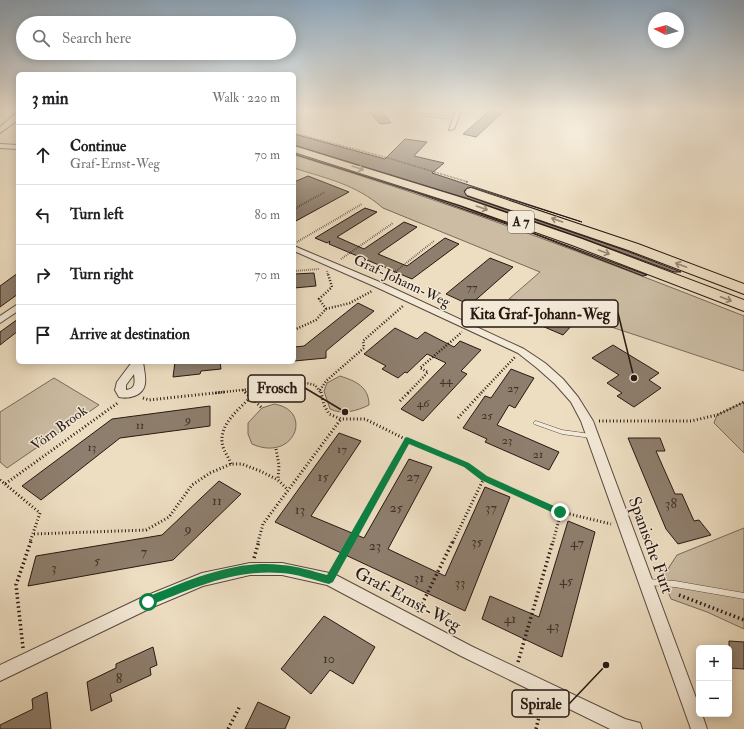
<!DOCTYPE html>
<html lang="en">
<head>
<meta charset="utf-8">
<style>
  :root { --surface:#fff; --page:#f6f6f6; --text:#202124; --muted:#757577; --line:#e0e0e0 }
  body { margin:0; font-family:"IM FELL Double Pica",serif; background:var(--page); color:var(--text) }
  .controls { position:absolute; right:12px; bottom:12px; display:grid; overflow:hidden; border-radius:6px; box-shadow:0 2px 10px #0003 }
  .controls button { width:36px; height:36px; display:grid; place-items:center; padding:0; border:0; border-bottom:1px solid var(--line); background:var(--surface); color:var(--text); font:20px sans-serif }
  .compass { position:absolute; left:648px; top:12px; width:36px; height:36px; border-radius:50%; background:var(--surface); box-shadow:0 2px 10px #0003; rotate:276deg }
  .stop { position:absolute; width:12px; height:12px; margin:-9px; border:3px solid #0b8043; border-radius:50%; background:#fff }
  .stop.end { background:#0b8043; border-color:#fff; box-shadow:0 1px 4px #0008 }
  .list { margin:0; padding:0; list-style:none }
  h2 { display:flex; justify-content:space-between; align-items:center; height:52px; margin:0; padding:0 16px; font-size:17px }
  h2 small { font-size:13px; font-weight:400; color:var(--muted) }
  .list li { display:grid; grid-template-columns:26px 1fr auto; gap:12px; align-items:center; box-sizing:border-box; height:60px; padding:0 16px; border-top:1px solid var(--line) }
  .list b { display:block; font-size:15px; white-space:nowrap }
  .list p { margin:0; font-size:13px; white-space:nowrap; color:var(--muted) }
  .list em { font-size:13px; font-style:normal; color:var(--muted) }
  .icon { flex:none; width:22px; height:22px; fill:none; stroke:currentColor; stroke-width:2; stroke-linecap:round; stroke-linejoin:round }
  .map { position:relative; flex:none; width:744px; height:729px; overflow:hidden }
  .search { position:absolute; background:var(--surface); box-shadow:0 2px 10px #0003; left:16px; top:16px; width:280px; height:44px; display:flex; align-items:center; gap:10px; box-sizing:border-box; padding:0 14px; border-radius:22px; color:var(--muted); font-size:15px }
  .panel { position:absolute; background:var(--surface); box-shadow:0 2px 10px #0003; left:16px; top:72px; width:280px; height:292px; border-radius:6px }
  .map>svg:first-child { display:block }
  .green { fill:#cbbca3; stroke:#796a5a }
  .building { fill:#8e7e6d; stroke:#271812 }
  .lines { fill:none; stroke-linecap:round; stroke-linejoin:round }
  .lane-casing { stroke:#58493e; stroke-width:1 }
  .street-casing { stroke:#58493e; stroke-width:2 }
  .secondary-casing { stroke:#271812; stroke-width:2 }
  .highway-casing { stroke:#271812; stroke-width:2 }
  .path-far4 { stroke:#271812; stroke-width:1.5; stroke-dasharray:0.5 1; stroke-linecap:butt }
  .path-far3 { stroke:#271812; stroke-width:2; stroke-dasharray:0.5 1.5; stroke-linecap:butt }
  .path-far2 { stroke:#271812; stroke-width:2.5; stroke-dasharray:1 2; stroke-linecap:butt }
  .path-far1 { stroke:#271812; stroke-width:3; stroke-dasharray:1 2.5; stroke-linecap:butt }
  .path { stroke:#271812; stroke-width:3.5; stroke-dasharray:1.5 3; stroke-linecap:butt }
  .lane { fill:#f3e9d7; fill-rule:evenodd }
  .street { fill:#f3e9d7; fill-rule:evenodd }
  .secondary { fill:#f3e9d7; fill-rule:evenodd }
  .highway { fill:#edddc1; fill-rule:evenodd }
  .oneway { stroke:#948472 }
  .route { fill:#0b8043 }
  .labels { text-anchor:middle; dominant-baseline:central; stroke-width:3; stroke-linejoin:round; paint-order:stroke }
  .number-label { font-size:12px; fill:#413229 }
  .shield { fill:#f3e9d7; stroke:#64574d; stroke-width:1 }
  .shield-label { font-size:13px; font-weight:bold; fill:#271812 }
  .street-label { font-size:14px; fill:#271812; stroke:#f3e9d7 }
  .near-number-label { font-size:14px; fill:#413229 }
  .near-street-label { font-size:17px; fill:#271812; stroke:#f3e9d7 }
  .leader { fill:none; stroke:#271812; stroke-width:1.5 }
  .callout-dot { fill:#271812; stroke:#f3e9d7; stroke-width:1.5 }
  .callout { fill:#f3e9d7; stroke:#271812; stroke-width:1.5 }
  .callout-label { font-size:15px; text-anchor:middle; font-weight:bold; fill:#271812 }
</style>
</head>
<body>
<div class="map">
<svg width="744" height="729" viewBox="0 0 744 729">
  <rect width="100%" height="100%" fill="#edddc1"/>
  <filter id="stains"><feTurbulence type="fractalNoise" baseFrequency=".005" numOctaves="4"/><feColorMatrix values="0 0 0 0 .2 0 0 0 0 .09 0 0 0 0 .02 0 0 0 .5 -.17"/></filter>
  <radialGradient id="worn" r=".72"><stop offset=".6" stop-color="#630" stop-opacity="0"/><stop offset="1" stop-color="#630" stop-opacity=".3"/></radialGradient>
  <g class="green">
    <path d="M294 155C447 201 595 257 744 316V371L548 306 509 299 540 272 383 208C355 184 328 179 294 168Z"/>
    <path d="M340 376C356 381 369 387 369 405 357 411 342 415 330 409L324 391 327 383Z"/>
    <path d="M54 378 99 405 7 468 0 462V412Z"/>
    <path d="M744 402V453L714 423 717 415Z"/>
    <path d="M274 404C314 410 295 463 252 444L248 434V423L262 408Z"/>
    <path d="M744 528V629L707 612 671 599 662 578 677 555Z"/>
  </g>
  <g class="building">
    <path d="M367 109H380L391 123 380 124Z"/>
    <path d="M492 109H506L476 137 463 134Z"/>
    <path d="M294 134 385 159 405 139 427 142 414 156 444 163 432 173 582 222 471 187 467 188 464 191 467 196 627 251 681 272H674L582 238 469 199 294 145Z"/>
    <path d="M294 154 460 206 647 275 643 276 529 232 414 192Z"/>
    <path d="M308 176 349 192 294 222V182Z"/>
    <path d="M365 208 377 212 337 237 364 249 404 222 417 227 378 254 407 266 445 238 459 244 412 279 329 244 330 241 327 243 315 238Z"/>
    <path d="M490 258 513 267 470 305 446 294Z"/>
    <path d="M18 273V294L0 307V286Z"/>
    <path d="M314 273 316 286 294 288V274Z"/>
    <path d="M358 303 374 311 326 351V358L294 361V347L304 346Z"/>
    <path d="M554 314 574 323 563 335 542 326Z"/>
    <path d="M18 319V331L0 345V332Z"/>
    <path d="M395 328 417 339 425 332 454 347 460 341 481 350 461 371 467 374 423 421 401 409 446 363 427 354 407 373 405 372 398 378 382 369 386 366 364 354Z"/>
    <path d="M613 345 659 373 649 380 661 388 634 407 617 396 622 393 607 383 619 375 592 358Z"/>
    <path d="M175 362H220L221 369 201 371 200 374 173 377Z"/>
    <path d="M511 369 534 378 515 408 509 405 497 425 559 452 549 470 485 442 487 439 463 428 485 396 491 398Z"/>
    <path d="M210 406V426L120 438 41 500 22 486 112 419Z"/>
    <path d="M339 433 361 441 311 516 364 538 409 459 432 467 388 549 445 576 485 487 510 497 465 611 275 522Z"/>
    <path d="M628 438H660L665 451H656L675 494H682L694 521 699 520 711 535 678 544 666 529Z"/>
    <path d="M219 481 241 494 173 560 28 586 36 556 162 535Z"/>
    <path d="M568 521 595 532 562 657 482 619 490 596 539 617Z"/>
    <path d="M324 616 375 647 353 684 330 670 311 694 281 669Z"/>
    <path d="M729 641 744 642V669L729 668Z"/>
    <path d="M153 647 157 665 150 668 151 675 110 694 112 701 91 711 87 682 116 668V664Z"/>
    <path d="M47 692 51 729H0V725L33 709 32 699Z"/>
    <path d="M258 702 290 717 285 729H245Z"/>
  </g>
  <g class="lines">
    <defs>
      <g id="lane">
        <path d="M425 114 455 117 456 118 455 119 424 116V115Z"/>
        <path d="M536 421 562 430 591 434H593L594 436 593 438H591L562 434 534 424 533 423 534 422Z"/>
        <path d="M647 579 675 581 744 593V599L675 587 647 585 645 584 643 582 645 580Z"/>
      </g>
      <g id="street">
        <path d="M456 109H462L454 129 449 130Z"/>
        <path d="M0 144 18 145V149L0 148Z"/>
        <path d="M294 246 382 283 524 349 545 363 563 379 578 397 593 421 699 706V714H702L707 729H691L581 421 571 402 555 384 537 368 518 353 376 287 294 251Z"/>
        <path d="M18 304V311L0 323V316Z"/>
        <path d="M132 362H143C144 369 146 378 145 384 143 396 129 399 119 397L115 390 117 382ZM134 374C135 382 136 389 126 390V385Z"/>
        <path d="M250 563H282L334 574 471 646 625 719 640 723 642 729H610L461 656 327 585 282 575H250L203 586 153 607 0 681V665L143 597 202 573Z"/>
      </g>
      <path id="secondary" d="M15 114H18V120L0 133V127Z"/>
      <g id="highway">
        <path d="M294 146 469 200 582 239 744 300V311L572 245 460 205 294 152Z"/>
        <path d="M471 188 638 244 744 284V294L628 250 467 195 465 192 467 189Z"/>
      </g>
    </defs>
    <use href="#lane" class="lane-casing"/>
    <use href="#street" class="street-casing"/>
    <use href="#secondary" class="secondary-casing"/>
    <use href="#highway" class="highway-casing"/>
    <path class="path-far4" d="M294 133 388 158 468 182"/>
    <g class="path-far3">
      <path d="M466 182H468"/>
      <path d="M294 209 325 192"/>
      <path d="M297 242 362 204"/>
      <path d="M341 259 393 223"/>
      <path d="M294 271 319 269"/>
      <path d="M327 271 328 275"/>
      <path d="M391 275 434 241"/>
    </g>
    <g class="path-far2">
      <path d="M386 279 392 274"/>
      <path d="M326 309 319 299 332 287 328 274"/>
      <path d="M294 330 316 320 326 309 350 303 372 291"/>
      <path d="M243 390 246 393"/>
      <path d="M320 390 326 381 364 348 363 341 403 306"/>
      <path d="M215 393 306 383 315 385 321 393"/>
      <path d="M408 393 428 372 420 368 462 332"/>
      <path d="M481 393 515 357"/>
    </g>
    <g class="path-far1">
      <path d="M245 392 262 408"/>
      <path d="M321 392 324 405 329 414 341 419H365L407 440 467 465 484 478 561 512 611 524"/>
      <path d="M143 398 149 400 224 392"/>
      <path d="M400 401 409 392"/>
      <path d="M458 418 482 392"/>
      <path d="M599 421H691L717 415 744 402"/>
      <path d="M276 449 279 465 278 480"/>
      <path d="M231 464C229 458 225 453 223 447 217 426 238 410 251 397"/>
      <path d="M0 480 5 484 119 402"/>
      <path d="M5 484 40 513 30 542"/>
      <path d="M34 534 146 530 169 517 192 485 210 473 231 464H242L260 471 278 480 288 490"/>
      <path d="M258 542 263 524 341 419"/>
      <path d="M350 542 407 440"/>
      <path d="M453 542 484 478"/>
      <path d="M553 542 561 512"/>
    </g>
    <g class="path">
      <path d="M254 558 259 541"/>
      <path d="M335 568 350 541"/>
      <path d="M679 595 744 620"/>
      <path d="M418 612 453 541"/>
      <path d="M23 648 16 585 31 541"/>
      <path d="M518 662 553 541"/>
      <path d="M228 729 240 706"/>
      <path d="M536 729 543 701"/>
    </g>
    <use href="#lane" class="lane"/>
    <use href="#street" class="street"/>
    <use href="#secondary" class="secondary"/>
    <use href="#highway" class="highway"/>
  </g>
  <defs><path id="oneway-shaft" d="M-6 0H5M1.5-3L5.5 0L1.5 3" fill="none" stroke-width="1.6" stroke-linecap="round" stroke-linejoin="round"/></defs>
  <g class="oneway">
    <use href="#oneway-shaft" transform="translate(358 168) rotate(18)"/>
    <use href="#oneway-shaft" transform="translate(482 208) rotate(19)"/>
    <use href="#oneway-shaft" transform="translate(557 220) rotate(-161)"/>
    <use href="#oneway-shaft" transform="translate(604 252) rotate(20)"/>
    <use href="#oneway-shaft" transform="translate(681 265) rotate(-159)"/>
    <use href="#oneway-shaft" transform="translate(726 299) rotate(21)"/>
  </g>
  <linearGradient id="sky" x2="0" y2="1"><stop stop-color="#8faac1"/><stop offset="0.52" stop-color="#f7f0e3"/><stop offset="1" stop-color="#f7f0e3" stop-opacity="0"/></linearGradient>
  <rect width="744" height="211" fill="url(#sky)"/>
  <path class="route" d="M407 437 469 463 487 476 563 510V515H558L481 480 464 467 409 444 333 582 329 584C314 580 297 574 281 573 234 569 191 589 148 606L145 605V598C187 581 235 559 282 565 297 566 312 571 327 575L405 438Z"/>
  <g class="labels">
    <g class="number-label">
      <text x="472" y="287">77</text>
      <text x="446" y="380">44</text>
      <text x="513" y="388">27</text>
      <text x="423" y="403">46</text>
      <text x="487" y="415">25</text>
      <text x="188" y="419">9</text>
      <text x="140" y="425">11</text>
      <text x="507" y="440">23</text>
      <text x="92" y="447">13</text>
      <text x="342" y="449">17</text>
      <text x="538" y="454">21</text>
    </g>
    <rect class="shield" x="508" y="211" width="26" height="22" rx="3"/>
    <g class="shield-label">
      <text x="521" y="222">A 7</text>
    </g>
    <g class="street-label">
      <text transform="translate(402 281) rotate(25)">Graf-Johann-Weg</text>
      <text transform="translate(59 428) rotate(-36)">Vörn Brook</text>
    </g>
    <g class="near-number-label">
      <text x="323" y="476">15</text>
      <text x="413" y="476">27</text>
      <text x="217" y="500">11</text>
      <text x="671" y="503">38</text>
      <text x="396" y="507">25</text>
      <text x="491" y="507">37</text>
      <text x="300" y="509">13</text>
      <text x="188" y="528">9</text>
      <text x="477" y="541">35</text>
      <text x="577" y="542">47</text>
      <text x="375" y="545">23</text>
      <text x="144" y="551">7</text>
      <text x="97" y="560">5</text>
      <text x="54" y="567">3</text>
      <text x="419" y="577">31</text>
      <text x="566" y="580">45</text>
      <text x="460" y="582">33</text>
      <text x="510" y="618">41</text>
      <text x="553" y="625">43</text>
      <text x="329" y="658">10</text>
      <text x="119" y="678">8</text>
    </g>
    <g class="near-street-label">
      <text transform="translate(651 545) rotate(70)">Spanische Furt</text>
      <text transform="translate(408 599) rotate(28)">Graf-Ernst-Weg</text>
    </g>
  </g>
  <path class="leader" d="M634 378L618 313M345 412L305 388M606 665L569 704"/>
  <g class="callout-dot">
    <circle cx="634" cy="378" r="4"/>
    <circle cx="345" cy="412" r="4"/>
    <circle cx="606" cy="665" r="4"/>
  </g>
  <g class="callout">
    <rect x="462" y="300" width="156" height="27" rx="4"/>
    <rect x="248" y="375" width="57" height="27" rx="4"/>
    <rect x="512" y="690" width="57" height="27" rx="4"/>
  </g>
  <g class="callout-label">
    <text x="540" y="319">Kita Graf-Johann-Weg</text>
    <text x="277" y="393">Frosch</text>
    <text x="541" y="709">Spirale</text>
  </g>
  <rect width="100%" height="100%" filter="url(#stains)"/>
  <rect width="100%" height="100%" fill="url(#worn)"/>
</svg>
<div class="controls">
<button>+</button>
<button>−</button>
</div>
<svg class="compass" viewBox="-18 -18 36 36"><path d="M0-13l5 13h-10z" fill="#e53935"/><path d="M0 13l5-13h-10z" fill="#757577"/></svg>
<div class="stop" style="left:148px;top:602px"></div>
<div class="stop end" style="left:560px;top:512px"></div>
<div class="search"><svg class="icon" aria-label="search" viewBox="0 0 24 24"><circle cx="10" cy="10" r="6"/><path d="M15 15l6 6"/></svg>Search here</div>
<section class="panel">
<h2>3 min<small>Walk · 220 m</small></h2>
<ul class="list">
<li><svg class="icon" aria-label="ahead" viewBox="0 0 24 24"><path d="M12 20V5M6 11l6-6 6 6"/></svg><div><b>Continue</b><p>Graf-Ernst-Weg</p></div><em>70 m</em></li>
<li><svg class="icon" aria-label="left" viewBox="0 0 24 24"><path d="M17 20v-9H6M10 6l-5 5 5 5"/></svg><div><b>Turn left</b></div><em>80 m</em></li>
<li><svg class="icon" aria-label="right" viewBox="0 0 24 24"><path d="M7 20v-9h11M14 6l5 5-5 5"/></svg><div><b>Turn right</b></div><em>70 m</em></li>
<li><svg class="icon" aria-label="arrive" viewBox="0 0 24 24"><path d="M6 21V4h12l-3 4 3 4H6"/></svg><div><b>Arrive at destination</b></div></li>
</ul>
</section>
</div>
</body>
</html>
